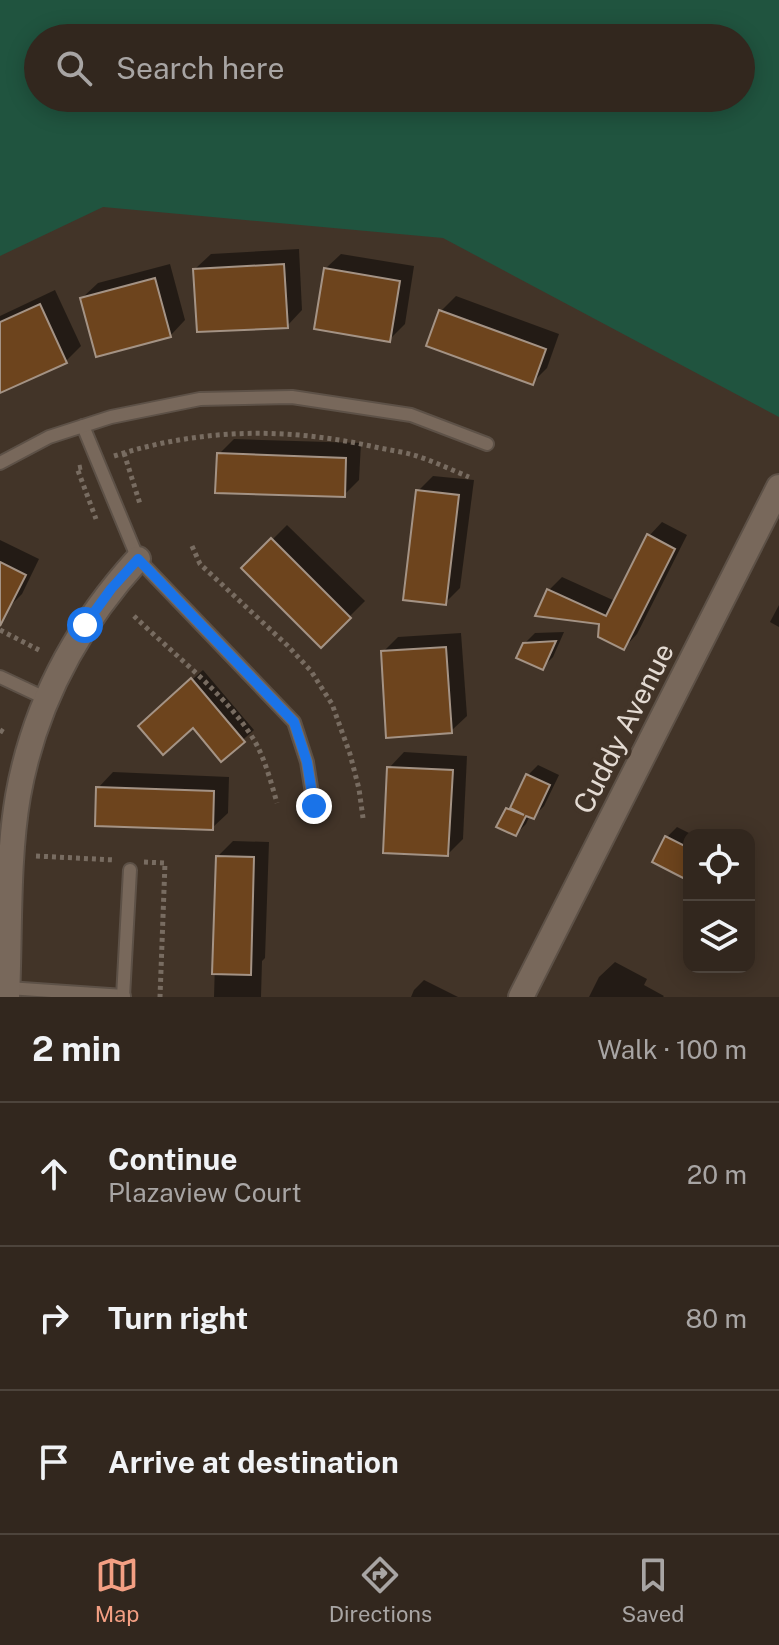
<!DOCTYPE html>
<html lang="en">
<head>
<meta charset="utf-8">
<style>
  :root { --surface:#32271e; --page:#3d332b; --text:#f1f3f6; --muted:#a8a5a4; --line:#4d443c; --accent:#f39f83 }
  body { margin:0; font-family:"Public Sans",sans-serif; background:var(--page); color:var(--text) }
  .controls { position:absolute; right:24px; bottom:24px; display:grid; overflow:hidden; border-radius:16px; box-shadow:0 4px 20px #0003 }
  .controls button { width:72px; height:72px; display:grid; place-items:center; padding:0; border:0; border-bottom:2px solid var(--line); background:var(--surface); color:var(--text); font:40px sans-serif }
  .stop { position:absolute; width:24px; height:24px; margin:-18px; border:6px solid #1a73e8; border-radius:50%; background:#fff }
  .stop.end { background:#1a73e8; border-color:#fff; box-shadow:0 2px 8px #0008 }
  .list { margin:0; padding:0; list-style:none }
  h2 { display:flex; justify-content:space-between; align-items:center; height:104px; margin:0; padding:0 32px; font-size:34px }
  h2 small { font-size:26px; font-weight:400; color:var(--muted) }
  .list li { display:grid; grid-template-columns:52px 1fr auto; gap:24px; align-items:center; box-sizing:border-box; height:144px; padding:0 32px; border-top:2px solid var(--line) }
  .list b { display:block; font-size:30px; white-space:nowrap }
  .list p { margin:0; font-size:26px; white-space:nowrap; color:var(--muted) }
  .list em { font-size:26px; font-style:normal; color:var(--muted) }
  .icon { flex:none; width:44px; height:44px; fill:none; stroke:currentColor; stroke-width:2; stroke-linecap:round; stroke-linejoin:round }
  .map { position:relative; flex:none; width:779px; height:997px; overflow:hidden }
  .search { position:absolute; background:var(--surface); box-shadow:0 4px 20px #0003; left:24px; right:24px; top:24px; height:88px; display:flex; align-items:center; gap:20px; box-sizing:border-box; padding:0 28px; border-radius:44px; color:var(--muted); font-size:30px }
  .sheet { height:536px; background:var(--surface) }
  nav { display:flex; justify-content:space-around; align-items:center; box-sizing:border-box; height:112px; border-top:2px solid var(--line); background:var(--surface); font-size:22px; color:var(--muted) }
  nav a { display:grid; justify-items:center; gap:4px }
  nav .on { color:var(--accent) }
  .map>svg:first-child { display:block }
  .green { fill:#20543f; fill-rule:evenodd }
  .shadow { fill:#0007 }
  .building { fill:#6d441d; stroke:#a49385; stroke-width:2 }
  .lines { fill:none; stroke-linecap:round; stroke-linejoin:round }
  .service-casing { stroke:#5d5147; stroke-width:16 }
  .minor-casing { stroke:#5d5147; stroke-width:28 }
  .path { stroke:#786c61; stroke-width:5; stroke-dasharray:4 4; stroke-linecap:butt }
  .service { stroke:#78685b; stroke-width:12 }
  .minor { stroke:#78685b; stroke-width:24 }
  .route { stroke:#1a73e8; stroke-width:10 }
  .labels { text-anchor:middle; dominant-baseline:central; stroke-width:8; stroke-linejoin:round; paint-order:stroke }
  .street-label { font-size:28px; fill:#e4dbd3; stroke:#423428 }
</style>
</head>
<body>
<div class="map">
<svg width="779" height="997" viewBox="0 0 779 997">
  <rect width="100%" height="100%" fill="#423428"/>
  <path class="green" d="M0 0H779V417L443 238 103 207 0 256ZM38 38H741V98H38Z"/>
  <g class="shadow">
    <path d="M299 249 302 310 287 326 195 269 211 254Z"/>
    <path d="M341 254 414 266 405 324 390 339 325 269Z"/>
    <path d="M170 264 185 320 170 336 82 298 98 283Z"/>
    <path d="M55 290 81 346 66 361 0 391V316Z"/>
    <path d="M456 296 559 334 547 368 532 383 441 311Z"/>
    <path d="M234 439 361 443 359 480 344 495 219 454Z"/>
    <path d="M433 476 474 480 460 588 445 603 418 491Z"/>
    <path d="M662 522 687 535 637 634 624 648 601 622 549 590 562 577 615 601 649 536Z"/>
    <path d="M287 525 365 601 321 645 244 568Z"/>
    <path d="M0 540 39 559 22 594 7 609 0 606Z"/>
    <path d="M779 605V627L770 622Z"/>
    <path d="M564 632 553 657 543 667 524 644 535 633Z"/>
    <path d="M461 633 467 716 451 731 383 652 398 637Z"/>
    <path d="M203 670 254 730 221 759 193 725 151 716Z"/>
    <path d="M404 752 467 756 463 839 448 854 389 768Z"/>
    <path d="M538 765 559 775 544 806 533 817 530 815 526 824 516 834 507 809 516 800 528 775Z"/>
    <path d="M113 772 229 777 228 813 212 828 98 788Z"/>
    <path d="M677 827 693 835H689V871L667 837Z"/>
    <path d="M233 841 269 842 265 958 262 961 261 997H214L218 856Z"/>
    <path d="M615 962 647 979 644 985 664 996 663 997H589L599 977Z"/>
    <path d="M424 980 458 997H411L414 990Z"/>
  </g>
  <g class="building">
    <path d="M284 264 288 328 197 332 193 269Z"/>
    <path d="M324 268 400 281 390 342 314 329Z"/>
    <path d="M155 278 171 337 96 357 80 298Z"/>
    <path d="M40 304 67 363 0 393V322Z"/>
    <path d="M439 310 546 349 533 385 426 346Z"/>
    <path d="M217 453 346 458 345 497 215 493Z"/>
    <path d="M416 490 459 495 446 605 403 600Z"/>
    <path d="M647 534 675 549 624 650 598 637 599 624 535 616 547 589 606 616Z"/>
    <path d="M271 538 351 618 321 648 241 568Z"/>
    <path d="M0 562 26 575 0 626Z"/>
    <path d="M556 641 543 670 516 658 523 643Z"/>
    <path d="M446 647 452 733 386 738 381 651Z"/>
    <path d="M191 678 245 742 221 762 193 728 163 755 138 726Z"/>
    <path d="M387 767 453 770 448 856 383 853Z"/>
    <path d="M526 774 550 785 534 819 526 816 516 836 496 827 506 808 524 815 510 808Z"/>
    <path d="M96 787 214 791 213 830 95 826Z"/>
    <path d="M665 836 689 848V881L652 862Z"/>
    <path d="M216 856 254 857 251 975 212 974Z"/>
  </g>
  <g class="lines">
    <defs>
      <g id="service">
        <path d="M83 426 138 559 294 722 307 762 314 806"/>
        <path d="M0 463 49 437 111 417 200 399 292 397 411 415 487 444"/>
        <path d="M0 677 47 699"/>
        <path d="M8 988 124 996"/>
        <path d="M123 997 130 870"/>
      </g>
      <g id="minor">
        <path d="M7 997C10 932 7 860 18 796 34 706 77 626 138 559"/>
        <path d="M521 997 779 487"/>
      </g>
    </defs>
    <use href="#service" class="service-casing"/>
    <use href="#minor" class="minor-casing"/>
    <g class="path">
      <path d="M124 453 140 504"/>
      <path d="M114 456C201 428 287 427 375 447 389 450 404 452 417 456 435 462 452 470 469 477"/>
      <path d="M82 467 77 468 96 519"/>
      <path d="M192 546 200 564 288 646 311 671 332 704 350 754 359 789 363 818"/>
      <path d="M134 616C172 653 227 695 254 740 265 759 271 782 277 803"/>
      <path d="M0 630 39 650"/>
      <path d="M0 730 5 733"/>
      <path d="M36 856 115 860"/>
      <path d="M144 862 165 863 160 997"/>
    </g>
    <use href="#service" class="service"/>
    <use href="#minor" class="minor"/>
  </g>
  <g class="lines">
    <path class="route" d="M85 625 111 589 138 559 294 722 307 762 314 806"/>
  </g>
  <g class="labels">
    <g class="street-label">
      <text transform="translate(623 728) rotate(-63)">Cuddy Avenue</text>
    </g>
  </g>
</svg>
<div class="controls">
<button><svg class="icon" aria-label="locate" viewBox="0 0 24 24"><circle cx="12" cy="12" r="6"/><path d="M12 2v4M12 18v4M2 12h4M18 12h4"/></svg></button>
<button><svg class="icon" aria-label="layers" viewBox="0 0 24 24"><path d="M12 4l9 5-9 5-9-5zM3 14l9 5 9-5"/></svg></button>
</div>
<div class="stop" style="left:85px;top:625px"></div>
<div class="stop end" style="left:314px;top:806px"></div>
<div class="search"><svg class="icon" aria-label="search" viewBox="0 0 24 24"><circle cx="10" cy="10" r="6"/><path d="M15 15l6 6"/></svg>Search here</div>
</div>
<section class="sheet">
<h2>2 min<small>Walk · 100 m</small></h2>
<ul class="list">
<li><svg class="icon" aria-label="ahead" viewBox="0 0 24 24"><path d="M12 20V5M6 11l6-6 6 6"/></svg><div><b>Continue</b><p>Plazaview Court</p></div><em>20 m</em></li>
<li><svg class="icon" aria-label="right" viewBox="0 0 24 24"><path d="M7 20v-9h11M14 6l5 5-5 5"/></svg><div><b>Turn right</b></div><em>80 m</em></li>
<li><svg class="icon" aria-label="arrive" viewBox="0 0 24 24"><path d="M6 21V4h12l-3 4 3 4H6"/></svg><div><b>Arrive at destination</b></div></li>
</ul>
</section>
<nav>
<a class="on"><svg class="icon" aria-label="map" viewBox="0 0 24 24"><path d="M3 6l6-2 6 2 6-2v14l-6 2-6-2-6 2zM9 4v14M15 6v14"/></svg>Map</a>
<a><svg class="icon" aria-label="directions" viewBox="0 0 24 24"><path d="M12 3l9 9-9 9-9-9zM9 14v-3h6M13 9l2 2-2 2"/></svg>Directions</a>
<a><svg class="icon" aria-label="saved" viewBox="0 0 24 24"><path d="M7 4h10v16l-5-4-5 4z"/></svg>Saved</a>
</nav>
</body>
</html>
